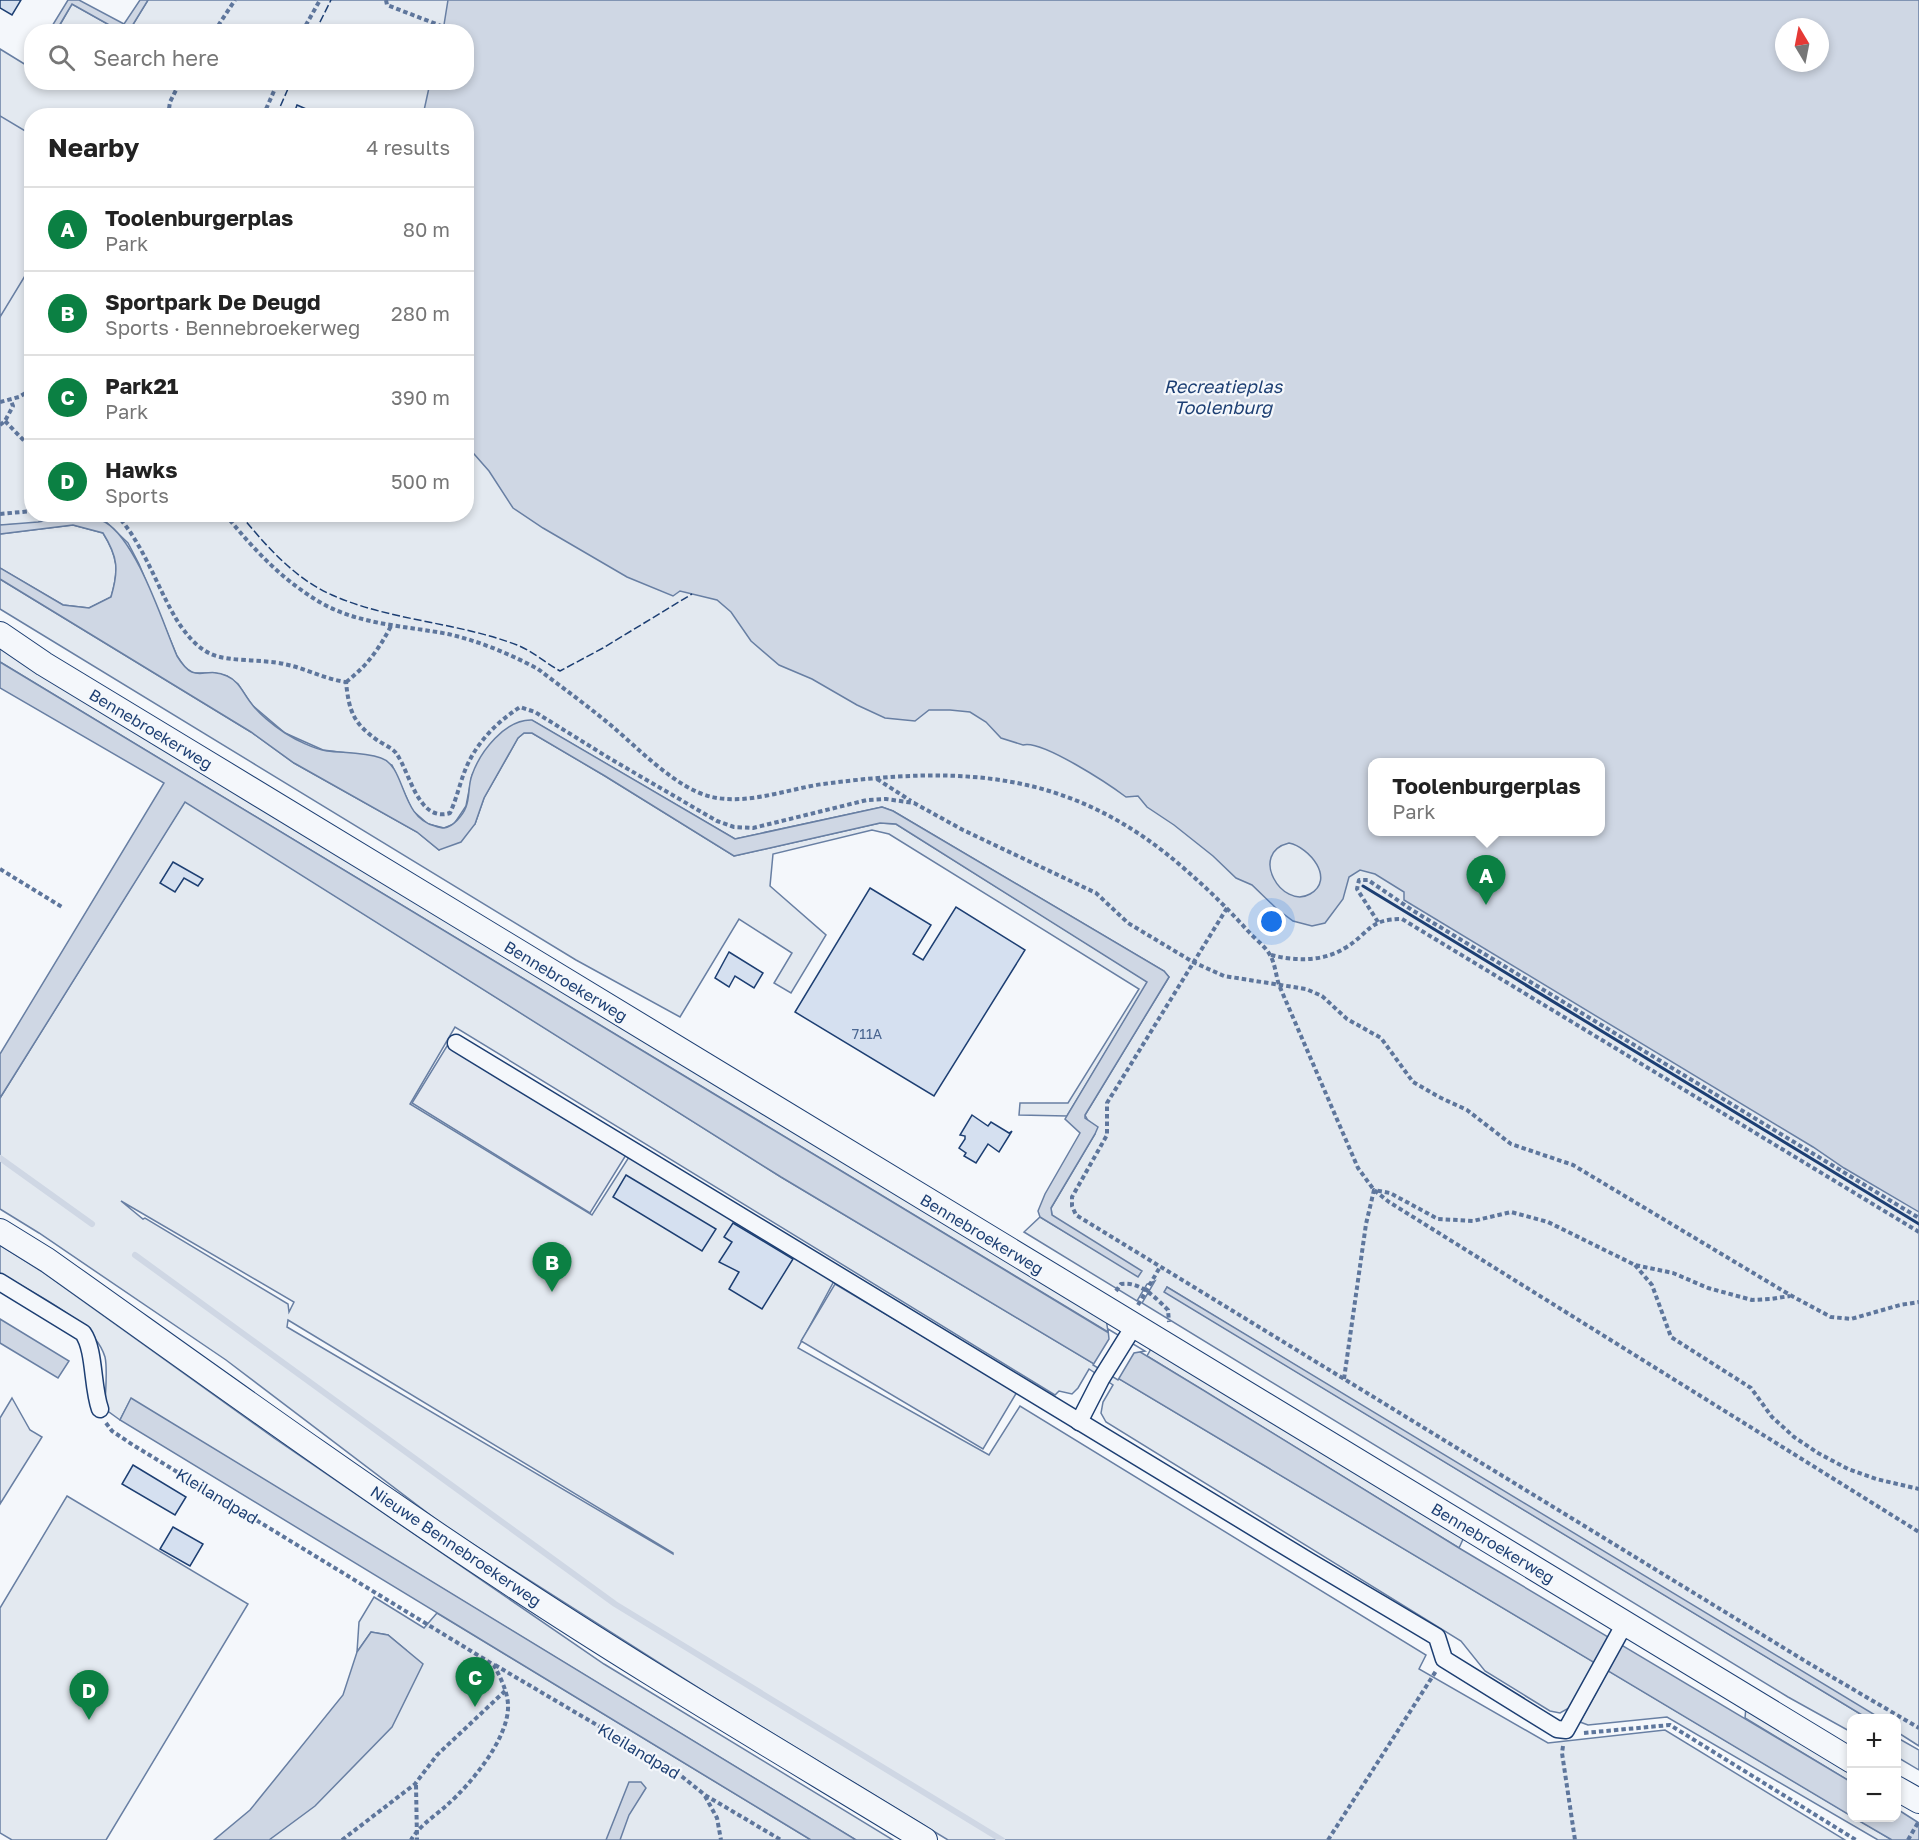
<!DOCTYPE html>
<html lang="en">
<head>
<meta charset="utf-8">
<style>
  :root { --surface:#fff; --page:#f6f6f6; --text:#222; --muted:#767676; --line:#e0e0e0; --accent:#0b8043 }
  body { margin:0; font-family:"Golos Text",sans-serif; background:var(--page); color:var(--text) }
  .controls { position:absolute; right:18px; bottom:18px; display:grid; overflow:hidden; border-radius:12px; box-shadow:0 3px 9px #0003 }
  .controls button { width:54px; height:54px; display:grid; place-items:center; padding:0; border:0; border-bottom:2px solid var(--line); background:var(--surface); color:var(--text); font:30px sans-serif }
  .compass { position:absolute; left:1775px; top:18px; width:54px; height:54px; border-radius:50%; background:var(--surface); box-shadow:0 3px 9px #0003; rotate:350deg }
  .you { position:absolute; left:1272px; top:922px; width:21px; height:21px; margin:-15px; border:4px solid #fff; border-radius:50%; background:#1a73e8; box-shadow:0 0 0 9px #1a73e833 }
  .badge { display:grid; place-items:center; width:39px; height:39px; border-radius:50%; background:var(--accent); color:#fff; font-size:20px; font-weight:700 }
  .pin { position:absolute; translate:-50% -50px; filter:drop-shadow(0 2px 3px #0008) }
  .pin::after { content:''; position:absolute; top:32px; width:21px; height:18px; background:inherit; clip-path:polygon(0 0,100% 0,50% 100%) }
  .popup { position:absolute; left:1368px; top:758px; width:237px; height:78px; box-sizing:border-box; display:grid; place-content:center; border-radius:12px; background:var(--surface); filter:drop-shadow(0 2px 4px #0005); font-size:20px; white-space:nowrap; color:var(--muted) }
  .popup b { font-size:22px; color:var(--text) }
  .popup::after { content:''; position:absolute; left:50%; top:100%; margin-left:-12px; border:12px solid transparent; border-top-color:var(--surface) }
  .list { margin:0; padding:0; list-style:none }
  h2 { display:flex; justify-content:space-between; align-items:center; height:78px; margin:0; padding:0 24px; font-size:26px }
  h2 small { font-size:20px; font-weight:400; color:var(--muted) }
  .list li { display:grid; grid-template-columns:39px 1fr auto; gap:18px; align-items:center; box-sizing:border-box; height:84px; padding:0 24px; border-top:2px solid var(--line) }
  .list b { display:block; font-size:22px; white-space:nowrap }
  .list p { margin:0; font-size:20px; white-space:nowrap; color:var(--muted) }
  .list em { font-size:20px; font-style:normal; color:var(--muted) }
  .icon { flex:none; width:33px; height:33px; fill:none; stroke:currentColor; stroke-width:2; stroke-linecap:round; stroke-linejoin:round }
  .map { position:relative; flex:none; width:1919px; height:1840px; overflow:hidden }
  .search { position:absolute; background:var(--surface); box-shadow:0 3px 9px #0003; left:24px; top:24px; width:450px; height:66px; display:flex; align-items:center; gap:15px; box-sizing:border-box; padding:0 21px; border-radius:24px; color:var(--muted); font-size:22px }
  .panel { position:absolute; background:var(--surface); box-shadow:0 3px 9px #0003; left:24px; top:108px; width:450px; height:414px; border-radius:24px }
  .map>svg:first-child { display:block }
  .green { fill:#e3e9f0; stroke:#687fa3; stroke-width:1.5; fill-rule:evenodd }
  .parking { fill:#e3e8f0; stroke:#687fa3; stroke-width:1.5 }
  .water { fill:#cfd7e4; stroke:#687fa3; stroke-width:1.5; fill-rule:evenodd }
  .pier { fill:#f4f7fb; stroke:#687fa3; stroke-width:1.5 }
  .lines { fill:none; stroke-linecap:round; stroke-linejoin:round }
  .stream { stroke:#cfd7e4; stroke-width:6 }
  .building { fill:#d5e0f0; stroke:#1d3f73; stroke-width:1.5 }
  .street-casing { stroke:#1d3f73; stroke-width:19 }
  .secondary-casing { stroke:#1d3f73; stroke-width:26 }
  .path { stroke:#5e769c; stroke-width:4; stroke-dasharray:4.5 3; stroke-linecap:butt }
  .street { stroke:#f4f7fb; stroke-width:16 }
  .secondary { stroke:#f4f7fb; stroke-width:24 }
  .fence { stroke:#1d3f73; stroke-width:1.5; stroke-dasharray:8 3; stroke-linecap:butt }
  .wall { stroke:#1d3f73; stroke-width:3 }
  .labels { text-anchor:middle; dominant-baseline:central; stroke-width:4.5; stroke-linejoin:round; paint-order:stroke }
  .number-label { font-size:14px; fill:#4b6792 }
  .street-label { font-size:16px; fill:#1d3f73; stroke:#f4f7fb }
  .water-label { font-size:18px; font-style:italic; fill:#1d3f73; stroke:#f4f7fb }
</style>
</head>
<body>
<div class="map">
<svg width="1919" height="1840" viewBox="0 0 1919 1840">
  <rect width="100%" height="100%" fill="#f4f7fb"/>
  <g class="green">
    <path d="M148 0H1919V1746L1897 1732 1896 1718H1874L1167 1287 1165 1292 1867 1718H1852L1851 1732 1788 1697 1142 1303 1155 1281 1147 1284 1137 1301 1024 1232 1040 1217 1112 1260 1052 1215 1051 1208 1095 1134 1085 1115 1169 977 1164 971 893 811 882 807 735 839 535 722 492 742 472 775 466 806 454 824 444 828 428 824 412 810 392 765 363 755 323 750 285 733 252 705 238 684 227 676 215 673H193L185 668 177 656 139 564 128 543 105 521 0 525V49L31 68 32 82H466V32L129 31ZM1784 27H1820V63H1784ZM32 116H466V514H32ZM1372 762H1600V832H1372Z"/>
    <path d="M72 4 120 31 56 32Z"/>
    <path d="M73 525 103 533C118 557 119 570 111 597L89 608 63 605 0 568V534Z"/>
    <path d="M0 579 251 732 294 763 417 832 439 850 475 824 484 798 518 738 524 733H532L605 776 734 856 880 823 896 824 1148 982 1067 1116 1019 1115 1020 1103H1068L1139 989 889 834 872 830 773 854 770 886 826 935 791 993 774 983 792 953 739 919 680 1017 576 960 0 609Z"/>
    <path d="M0 648 1106 1318 1108 1332 0 662Z"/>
    <path d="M185 801 781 1177 1892 1840H1878L1667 1717 1588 1725 1580 1722 1603 1680 1592 1673 1569 1708 1560 1713 1550 1711 1485 1671 1461 1641 1106 1422 1101 1413 1103 1402 1113 1385 1089 1369 1078 1388 1072 1394 1059 1391 1055 1395 455 1027 410 1104 592 1215 629 1157 834 1281 798 1348 989 1455 1020 1406 1426 1655 1419 1669 1548 1743 1665 1730 1845 1840H948L708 1694 446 1527 226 1360 39 1233 0 1209V1098ZM121 1201 294 1302 289 1312 288 1304 145 1218 143 1219ZM288 1320 673 1553V1554L287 1327Z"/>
    <path d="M0 1245 41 1271 274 1438 604 1664 893 1840H856L131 1399 120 1420 105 1409C105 1394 108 1370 105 1357 94 1320 32 1293 0 1273Z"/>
    <path d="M1152 1347 1464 1537 1459 1548 1147 1356Z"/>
    <path d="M67 1496 248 1604 106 1840H12L0 1833V1608Z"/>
    <path d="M374 1597 424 1628 437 1613 811 1840H229L406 1650 388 1635 371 1632 357 1652 359 1622Z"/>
    <path d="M1746 1707 1851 1771V1782L1745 1718Z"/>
    <path d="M1896 1737 1919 1750V1770L1897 1757Z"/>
  </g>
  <g class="parking">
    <path d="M0 116 32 135 31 266 0 317Z"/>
    <path d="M447 1046 626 1155 590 1213 412 1103Z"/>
    <path d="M835 1284 1017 1392 983 1449 801 1341Z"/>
    <path d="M12 1398 30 1430 42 1437 0 1504V1418Z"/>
  </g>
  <g class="water">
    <path d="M68 0H79L124 24 140 0H148L129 31H120L72 4 56 31H49Z"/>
    <path d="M448 0H1919V1212L1844 1168 1813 1147 1404 900V892L1375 874 1360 870 1349 877 1343 899 1325 923 1312 926 1293 921 1277 909 1252 885 1236 878 1213 856 1174 825 1147 807 1138 796 1126 797C1110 785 1041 739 1023 745L1001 738 986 722 970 712 950 710H929L915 721 885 718 857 705 812 679 779 665 751 641 731 612 717 600 680 591 673 596 627 577 543 528 513 508 489 471 467 446 466 116 423 115 430 83 466 82V32L443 31ZM1784 27H1820V63H1784ZM1372 762H1600V832H1372ZM1289 843C1309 847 1336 879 1310 894 1282 910 1248 853 1289 843Z"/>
    <path d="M78 515C86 517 98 518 105 522 137 541 162 621 177 656 196 687 203 665 227 676 239 681 243 693 251 703 258 713 274 726 285 733 296 740 314 749 327 751 344 753 364 752 381 758 406 766 400 818 435 826 438 827 441 828 444 828 453 827 463 815 466 807 470 797 468 785 472 775 480 752 505 719 532 720L735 839 882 807 893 811 1164 971 1169 977 1085 1115V1118L1098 1127 1095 1134 1051 1208 1052 1215 1142 1271 1138 1277 1040 1217 1038 1211 1045 1194 1080 1133 1065 1119 1147 982 896 824 880 823 734 856 605 776 532 733H524L518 738 484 798 475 824 461 842 439 850 417 832 294 763 251 732 0 579V568L63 605 89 608 111 597C119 570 118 557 103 533L73 525 0 534V525L38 522Z"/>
    <path d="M0 662 1203 1390 1459 1548 1851 1782V1816L781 1177 185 802 0 1098V1054L164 783 0 688Z"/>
    <path d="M1167 1287 1880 1718H1867L1164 1292Z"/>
    <path d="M0 1319 69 1361 58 1378 0 1343Z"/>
    <path d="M131 1398 856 1840H811L120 1420Z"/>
    <path d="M371 1632 388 1635 423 1664 392 1727 315 1806 269 1840H214L250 1810 343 1695 357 1652Z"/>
    <path d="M629 1782H641L646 1788 629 1815 620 1840H606Z"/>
    <path d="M1897 1809 1919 1823V1840H1892L1854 1818H1896Z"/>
  </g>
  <path class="pier" d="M1108 1329 1145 1351 1134 1353 1118 1380 1093 1365 1109 1339Z"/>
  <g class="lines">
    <g class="stream">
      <path d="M0 1158 92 1224"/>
      <path d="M135 1255 615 1604 1002 1840"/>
    </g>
  </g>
  <g class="building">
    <path d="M0 0H21L12 15 0 8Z"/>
    <path d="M297 105 313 112 312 116H293Z"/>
    <path d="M173 862 203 879 198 886 184 878 175 892 160 883Z"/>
    <path d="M870 888 931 925 913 954 923 960 956 907 1025 950 934 1096 795 1012Z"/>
    <path d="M729 952 763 973 754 988 735 976 729 987 715 978Z"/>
    <path d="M972 1115 988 1126 991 1122 1009 1133 1012 1131 999 1152 988 1144 976 1163 964 1156 966 1153 959 1148 965 1139V1136L960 1135Z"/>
    <path d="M626 1175 716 1229 702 1251 613 1197Z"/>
    <path d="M733 1223 793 1259 762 1309 729 1289 739 1272 719 1262 732 1242 724 1237Z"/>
    <path d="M133 1465 186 1497 175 1515 122 1484Z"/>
    <path d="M173 1527 203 1544 190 1566 160 1549Z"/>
  </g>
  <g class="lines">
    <defs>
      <g id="street">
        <path d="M456 1043 1309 1561 1437 1637 1444 1659 1557 1729 1566 1730 1619 1634 1627 1625"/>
        <path d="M0 1282 83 1333C95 1350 92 1387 100 1409"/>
        <path d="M1079 1422 1101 1379 1134 1326"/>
      </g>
      <g id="secondary">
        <path d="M0 634 44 664 191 753 1852 1761"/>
        <path d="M0 1231 47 1260C195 1365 342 1472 493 1572 634 1666 781 1752 925 1840"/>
        <path d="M1896 1788 1919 1801"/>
      </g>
    </defs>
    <use href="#street" class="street-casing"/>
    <use href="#secondary" class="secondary-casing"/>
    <g class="path">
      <path d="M386 0 387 5 444 27"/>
      <path d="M214 32 235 0"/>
      <path d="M302 32 320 0"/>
      <path d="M168 116 170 102 180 82"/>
      <path d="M263 116 278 82"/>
      <path d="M0 402 19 397 32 389"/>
      <path d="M5 421 32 449"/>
      <path d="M0 425 5 421 13 406 11 401"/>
      <path d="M0 514 32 511"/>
      <path d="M116 514C145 546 156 586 178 622 186 634 197 648 211 654 228 662 263 659 284 664 305 668 324 679 346 682 349 711 353 723 377 740 383 744 392 748 396 753 410 772 418 823 450 813 457 798 460 782 466 768 477 742 497 722 520 707L535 712 609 758 717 821 734 827 753 828 867 800 886 799 914 803 963 830 1096 893 1128 923 1193 962 1224 976 1306 989 1322 996 1347 1019 1381 1038 1413 1082 1439 1097 1467 1110 1511 1144 1573 1165 1790 1295 1831 1317 1851 1319 1900 1305 1919 1302"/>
      <path d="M225 514C254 550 283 581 323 604 362 625 406 626 448 634 479 641 510 654 538 669 563 688 589 707 613 727 640 750 677 789 712 797 748 805 788 789 823 784 967 765 1074 771 1187 871 1209 890 1229 910 1248 931 1255 939 1265 946 1270 955 1275 963 1276 976 1279 985L1358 1168 1374 1190 1389 1202 1919 1532"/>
      <path d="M346 682C367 666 379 649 391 626"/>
      <path d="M877 779 911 801"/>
      <path d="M0 869 62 907"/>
      <path d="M1227 908 1107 1103V1135L1072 1197V1206L1076 1215 1810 1664 1919 1728"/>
      <path d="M1378 922 1357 889 1359 880H1368L1412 910 1919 1218"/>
      <path d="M1271 955C1295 961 1323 962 1345 948 1370 933 1368 919 1402 919L1919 1232"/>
      <path d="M1635 1265 1652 1285 1671 1337 1751 1388 1772 1417 1794 1437 1818 1453 1848 1469 1876 1479 1919 1489"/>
      <path d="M1116 1291 1121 1284C1140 1281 1156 1298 1168 1310L1169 1322"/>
      <path d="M1138 1305 1160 1267"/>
      <path d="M1344 1379 1366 1224 1374 1190 1390 1193 1438 1219 1473 1221 1511 1212 1548 1222 1635 1265 1673 1273 1708 1288 1752 1300 1771 1299 1790 1296"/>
      <path d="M106 1423 112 1431 133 1445 494 1665C500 1677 507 1690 508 1704 510 1737 471 1784 447 1805 435 1816 420 1825 411 1840"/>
      <path d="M495 1665 675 1771 705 1795 781 1840"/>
      <path d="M1584 1733 1670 1725 1856 1840"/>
      <path d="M1563 1746 1562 1753 1575 1840"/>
      <path d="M416 1785 417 1840"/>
      <path d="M705 1796 717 1818 721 1840"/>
      <path d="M342 1840 415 1784 437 1755 505 1691"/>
      <path d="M1328 1840 1436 1671"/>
      <path d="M1908 1840 1919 1821"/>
    </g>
    <use href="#street" class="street"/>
    <use href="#secondary" class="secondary"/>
    <g class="fence">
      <path d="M315 32 331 0"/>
      <path d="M276 116 291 82"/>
      <path d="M240 514C265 545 295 579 332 595 391 621 457 622 517 645 532 651 546 663 560 671L603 648 692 594"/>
    </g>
    <path class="wall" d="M1363 886 1919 1224"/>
  </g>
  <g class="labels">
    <g class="number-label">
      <text x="867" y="1033">711A</text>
    </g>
    <g class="street-label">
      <text transform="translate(151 729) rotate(31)">Bennebroekerweg</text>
      <text transform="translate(566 981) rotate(31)">Bennebroekerweg</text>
      <text transform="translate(982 1234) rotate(31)">Bennebroekerweg</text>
      <text transform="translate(217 1496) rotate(31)">Kleilandpad</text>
      <text transform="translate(1493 1543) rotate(31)">Bennebroekerweg</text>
      <text transform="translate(456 1546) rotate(34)">Nieuwe Bennebroekerweg</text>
      <text transform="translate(639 1751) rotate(31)">Kleilandpad</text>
    </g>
    <g class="water-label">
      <text x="1223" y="386">Recreatieplas<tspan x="1223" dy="21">Toolenburg</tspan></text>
    </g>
  </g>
</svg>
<div class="controls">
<button>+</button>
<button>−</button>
</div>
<svg class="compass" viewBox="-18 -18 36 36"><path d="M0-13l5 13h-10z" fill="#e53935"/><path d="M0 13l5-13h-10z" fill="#767676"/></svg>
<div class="you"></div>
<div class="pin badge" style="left:1486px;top:905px">A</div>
<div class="popup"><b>Toolenburgerplas</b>Park</div>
<div class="pin badge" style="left:552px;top:1292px">B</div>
<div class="pin badge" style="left:475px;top:1707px">C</div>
<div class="pin badge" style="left:89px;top:1720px">D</div>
<div class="search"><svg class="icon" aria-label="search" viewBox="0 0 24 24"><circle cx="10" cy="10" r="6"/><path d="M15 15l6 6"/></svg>Search here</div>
<section class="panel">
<h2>Nearby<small>4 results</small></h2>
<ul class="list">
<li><span class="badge">A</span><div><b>Toolenburgerplas</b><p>Park</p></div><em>80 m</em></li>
<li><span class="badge">B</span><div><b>Sportpark De Deugd</b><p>Sports · Bennebroekerweg</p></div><em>280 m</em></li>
<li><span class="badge">C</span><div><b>Park21</b><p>Park</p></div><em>390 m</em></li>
<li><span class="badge">D</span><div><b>Hawks</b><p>Sports</p></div><em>500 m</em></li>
</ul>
</section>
</div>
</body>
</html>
